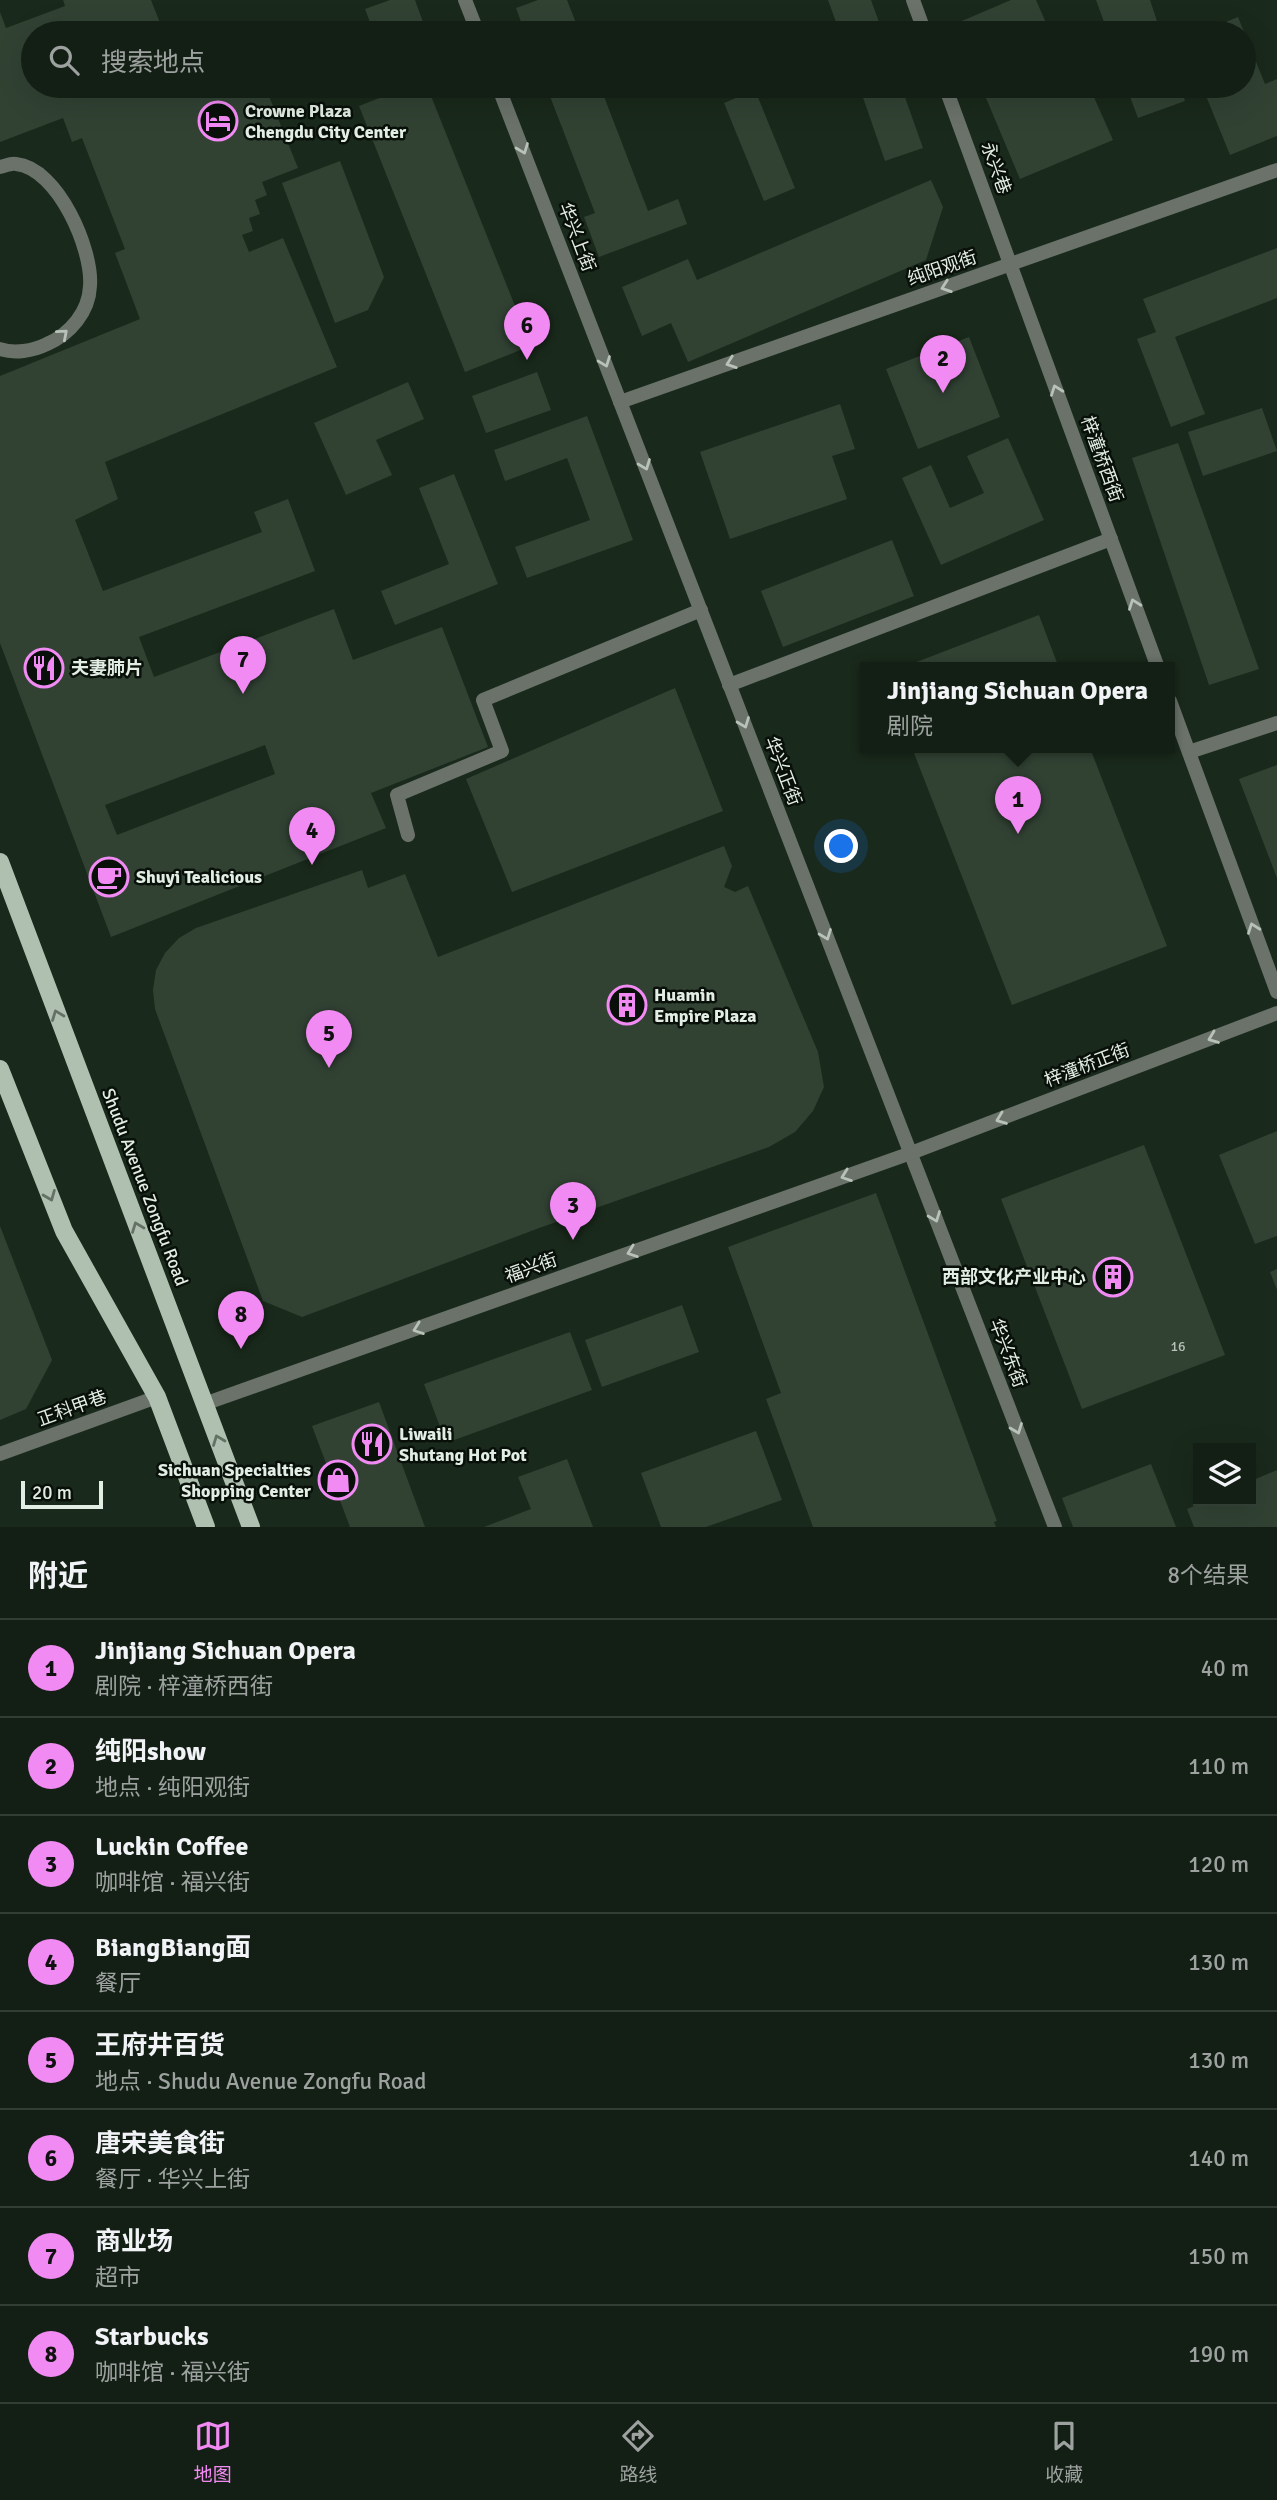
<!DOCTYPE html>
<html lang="zh">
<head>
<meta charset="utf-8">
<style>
  :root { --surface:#131f14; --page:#1c271d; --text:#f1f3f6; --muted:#9da2a0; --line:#323d34; --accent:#f28af3 }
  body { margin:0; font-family:Signika,"Noto Sans SC",sans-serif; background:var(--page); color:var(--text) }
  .controls { position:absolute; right:21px; bottom:21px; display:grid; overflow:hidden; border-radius:0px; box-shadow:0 7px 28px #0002 }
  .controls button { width:63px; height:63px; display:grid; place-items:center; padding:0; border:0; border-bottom:2px solid var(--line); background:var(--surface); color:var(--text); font:35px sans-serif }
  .scale { position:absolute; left:21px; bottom:18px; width:82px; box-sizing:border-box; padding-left:7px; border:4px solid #e2ede3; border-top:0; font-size:19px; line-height:24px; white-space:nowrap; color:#e2ede3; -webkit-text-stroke:5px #09100a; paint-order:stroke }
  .you { position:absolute; left:842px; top:847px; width:24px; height:24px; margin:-18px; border:5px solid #fff; border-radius:50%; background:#1a73e8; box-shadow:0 0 0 10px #1a73e833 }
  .badge { display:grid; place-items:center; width:46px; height:46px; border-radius:50%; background:var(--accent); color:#111; font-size:23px; font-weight:700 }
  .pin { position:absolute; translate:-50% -58px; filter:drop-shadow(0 2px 4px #0008) }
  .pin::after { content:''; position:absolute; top:37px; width:24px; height:21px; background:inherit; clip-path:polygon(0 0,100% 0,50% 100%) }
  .popup { position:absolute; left:860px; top:662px; width:315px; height:91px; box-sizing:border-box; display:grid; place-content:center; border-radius:0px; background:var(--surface); filter:drop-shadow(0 2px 5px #0005); font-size:23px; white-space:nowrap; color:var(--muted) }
  .popup b { font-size:26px; color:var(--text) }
  .popup::after { content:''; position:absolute; left:50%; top:100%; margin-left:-14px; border:14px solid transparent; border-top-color:var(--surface) }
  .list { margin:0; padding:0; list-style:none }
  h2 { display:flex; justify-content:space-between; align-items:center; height:91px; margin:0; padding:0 28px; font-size:30px }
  h2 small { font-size:23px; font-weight:400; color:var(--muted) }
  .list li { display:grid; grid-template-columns:46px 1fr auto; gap:21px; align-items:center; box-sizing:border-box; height:98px; padding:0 28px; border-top:2px solid var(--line) }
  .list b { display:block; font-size:26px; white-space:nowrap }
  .list p { margin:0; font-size:23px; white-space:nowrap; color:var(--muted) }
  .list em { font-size:23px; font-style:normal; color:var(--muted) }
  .icon { flex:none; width:38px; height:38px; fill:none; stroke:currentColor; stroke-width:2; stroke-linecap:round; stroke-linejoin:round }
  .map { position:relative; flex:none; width:1277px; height:1527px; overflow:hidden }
  .search { position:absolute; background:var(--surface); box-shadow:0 7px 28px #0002; left:21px; right:21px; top:21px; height:77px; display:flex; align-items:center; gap:18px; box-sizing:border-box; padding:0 24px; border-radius:38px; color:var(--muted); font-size:26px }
  .sheet { height:875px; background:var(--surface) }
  nav { display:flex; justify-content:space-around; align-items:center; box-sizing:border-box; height:98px; border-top:2px solid var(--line); background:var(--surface); font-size:19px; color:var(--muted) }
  nav a { display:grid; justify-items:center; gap:4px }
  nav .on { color:var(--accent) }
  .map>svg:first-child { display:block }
  .building { fill:#314233; fill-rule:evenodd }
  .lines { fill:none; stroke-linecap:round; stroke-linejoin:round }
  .service { stroke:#6a726a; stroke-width:14 }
  .pedestrian { stroke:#6a726a; stroke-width:14 }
  .minor { stroke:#6a726a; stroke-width:14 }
  .primary { stroke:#afc0b0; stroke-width:18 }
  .oneway { stroke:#b8c2b9 }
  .oneway2 { stroke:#647165 }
  .labels { text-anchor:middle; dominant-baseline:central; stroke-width:5; stroke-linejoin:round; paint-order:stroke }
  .number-label { font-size:14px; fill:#b6c2b7 }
  .poi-label { font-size:18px; font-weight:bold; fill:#e2ede3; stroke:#09100a; text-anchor:start }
  .street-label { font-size:18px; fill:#e2ede3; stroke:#09100a }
</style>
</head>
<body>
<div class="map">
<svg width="1277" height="1527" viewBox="0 0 1277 1527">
  <rect width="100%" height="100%" fill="#19291b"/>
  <g class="building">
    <path d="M63 0H151L164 33H33V86H265L298 168 262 182 267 195 255 200 260 214 249 218 253 231 242 235 249 252 283 238 337 367 105 462 118 499 75 520 103 591 262 532 254 512 288 499 315 571 139 637 154 677 334 609 353 660 442 627 488 747 371 793 386 828 111 937 0 643V376L140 319 115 253 125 249 82 138 72 142 63 118 0 142V12L6 28 65 6ZM265 745 275 774 117 835 105 805Z"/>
    <path d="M390 0H415L427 33H374L365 9Z"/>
    <path d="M538 0H567L580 33H525L516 8Z"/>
    <path d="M828 0H871L883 33H840Z"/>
    <path d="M1011 0H1036L1050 32 953 33 950 26Z"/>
    <path d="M1096 0H1150L1161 33H1108Z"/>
    <path d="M1238 17 1265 84 1277 79V136L1230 155 1202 86H1244V33H1199Z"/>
    <path d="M340 23 344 33H312Z"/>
    <path d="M310 86H330L313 93Z"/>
    <path d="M410 86H427L531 346 465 372 359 106Z"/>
    <path d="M546 86H600L648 211 678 199 687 224 599 257 584 217 595 213Z"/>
    <path d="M859 86H901L923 148 885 161Z"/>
    <path d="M1015 86H1089L1113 140 1020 179 986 98Z"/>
    <path d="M1126 86H1180L1185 101 1138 118Z"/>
    <path d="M755 90 795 188 764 201 724 103Z"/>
    <path d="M340 161 384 277 368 310 335 323 282 183Z"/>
    <path d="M931 180 943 207 926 260 688 362 671 323 642 336 622 287 688 259 697 280Z"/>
    <path d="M1277 248V298L1175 337 1205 414 1171 427 1137 339 1156 332 1143 299Z"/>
    <path d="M969 337 1000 417 918 449 886 369Z"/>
    <path d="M537 372 551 410 486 433 472 396Z"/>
    <path d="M408 382 424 419 376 440 392 475 346 495 314 423Z"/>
    <path d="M840 404 855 449 832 456 847 499 730 539 700 452Z"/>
    <path d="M1262 408 1277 451 1203 476 1188 432Z"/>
    <path d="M587 416 633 540 527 578 515 547 590 520 567 458 505 481 494 450Z"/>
    <path d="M1008 438 1044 520 941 565 902 478 931 465 950 508 984 493 967 456Z"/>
    <path d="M1178 443 1259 669 1209 685 1132 458Z"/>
    <path d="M454 474 498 584 395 625 381 591 449 564 419 488Z"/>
    <path d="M892 540 914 596 783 647 761 591Z"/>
    <path d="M1039 615 1059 668H901Z"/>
    <path d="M675 688 723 811 512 892 466 779Z"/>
    <path d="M912 748H1090L1167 946 1012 1005Z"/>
    <path d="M1277 765V878L1239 779Z"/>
    <path d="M724 846 732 866 724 887 735 892 748 886 818 1052 824 1087 813 1111 795 1132 769 1147 542 1227 302 1317 263 1301 155 1009 153 990 156 970 165 953 179 938 196 928 362 870 368 888 405 874 438 957Z"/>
    <path d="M1277 1131V1236L1255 1244 1219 1155Z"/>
    <path d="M1144 1145 1225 1355 1082 1409 1001 1199Z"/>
    <path d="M876 1193 997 1521 994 1522 996 1527H813L766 1399 781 1393 728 1247Z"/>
    <path d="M0 1226 52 1360 26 1409 0 1420Z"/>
    <path d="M1277 1269V1290L1270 1272Z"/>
    <path d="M682 1305 699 1352 602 1387 585 1340Z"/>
    <path d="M570 1332 592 1390 446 1443 424 1384Z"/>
    <path d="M379 1402 425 1527H350L312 1426Z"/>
    <path d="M756 1431 782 1500 706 1527H661L641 1473Z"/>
    <path d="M567 1459 593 1527H484L531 1509 518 1477Z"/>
    <path d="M1151 1464 1176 1527H1073L1062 1498Z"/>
    <path d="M1277 1470V1527H1194L1187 1509 1207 1501H1251V1481Z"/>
  </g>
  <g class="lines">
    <g class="service">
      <path d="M0 167C5 166 11 163 16 164 58 168 93 250 90 286 89 312 70 334 47 344 33 351 14 354 0 349"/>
      <path d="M1189 752 1277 723"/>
    </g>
    <path class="pedestrian" d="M408 835 397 795 502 751 483 700 701 610"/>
    <g class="minor">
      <path d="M465 0 478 33"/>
      <path d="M913 0 925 33"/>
      <path d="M498 86 1055 1527"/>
      <path d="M945 86 1158 668"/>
      <path d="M620 402 1277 170"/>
      <path d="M729 685 1111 539"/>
      <path d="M1170 701 1277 992"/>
      <path d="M204 1404 911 1153 1277 1013"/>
      <path d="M0 1454 157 1397"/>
    </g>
    <g class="primary">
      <path d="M0 862 251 1527"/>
      <path d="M0 1069 64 1231 157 1397 206 1527"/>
    </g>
  </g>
  <defs><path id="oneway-chevron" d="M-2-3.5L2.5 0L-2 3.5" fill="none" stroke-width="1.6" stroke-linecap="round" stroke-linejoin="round" transform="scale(1.75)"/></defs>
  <g class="oneway">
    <use href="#oneway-chevron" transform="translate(523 149) rotate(69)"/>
    <use href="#oneway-chevron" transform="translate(946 287) rotate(161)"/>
    <use href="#oneway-chevron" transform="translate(63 334) rotate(-41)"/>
    <use href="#oneway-chevron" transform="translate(605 362) rotate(69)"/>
    <use href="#oneway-chevron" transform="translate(731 363) rotate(161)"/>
    <use href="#oneway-chevron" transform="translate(1056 390) rotate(-110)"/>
    <use href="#oneway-chevron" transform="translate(645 465) rotate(69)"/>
    <use href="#oneway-chevron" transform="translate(1134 604) rotate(-110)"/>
    <use href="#oneway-chevron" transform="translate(744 723) rotate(69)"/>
    <use href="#oneway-chevron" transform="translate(1253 928) rotate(-110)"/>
    <use href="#oneway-chevron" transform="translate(826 935) rotate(69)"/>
    <use href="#oneway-chevron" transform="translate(1213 1038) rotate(159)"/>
    <use href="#oneway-chevron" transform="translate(1001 1119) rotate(159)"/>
    <use href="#oneway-chevron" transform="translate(846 1176) rotate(160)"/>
    <use href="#oneway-chevron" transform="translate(935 1217) rotate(69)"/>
    <use href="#oneway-chevron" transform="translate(632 1252) rotate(160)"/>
    <use href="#oneway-chevron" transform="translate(418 1329) rotate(160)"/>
    <use href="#oneway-chevron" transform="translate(1017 1429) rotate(69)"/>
  </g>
  <g class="oneway2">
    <use href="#oneway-chevron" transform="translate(57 1015) rotate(-111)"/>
    <use href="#oneway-chevron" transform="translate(50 1196) rotate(68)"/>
    <use href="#oneway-chevron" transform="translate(137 1227) rotate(-111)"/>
    <use href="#oneway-chevron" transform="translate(218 1440) rotate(-111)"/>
  </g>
  <defs>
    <symbol id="hotel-ring" viewBox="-11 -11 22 22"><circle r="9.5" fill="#09100a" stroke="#f28af3" stroke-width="1.5"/><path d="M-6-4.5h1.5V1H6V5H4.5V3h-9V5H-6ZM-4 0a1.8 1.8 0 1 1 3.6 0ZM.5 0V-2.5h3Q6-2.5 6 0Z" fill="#f28af3"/></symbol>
    <symbol id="restaurant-ring" viewBox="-11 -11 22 22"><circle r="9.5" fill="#09100a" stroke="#f28af3" stroke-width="1.5"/><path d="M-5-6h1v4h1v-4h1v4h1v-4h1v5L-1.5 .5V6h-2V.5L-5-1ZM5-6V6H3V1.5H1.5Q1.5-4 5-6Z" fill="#f28af3"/></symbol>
    <symbol id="cafe-ring" viewBox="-11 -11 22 22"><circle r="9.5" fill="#09100a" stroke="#f28af3" stroke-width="1.5"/><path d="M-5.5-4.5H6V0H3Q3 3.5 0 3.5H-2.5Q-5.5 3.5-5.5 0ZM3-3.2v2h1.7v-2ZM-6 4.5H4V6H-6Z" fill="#f28af3"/></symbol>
    <symbol id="building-ring" viewBox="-11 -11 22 22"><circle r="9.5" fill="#09100a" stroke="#f28af3" stroke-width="1.5"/><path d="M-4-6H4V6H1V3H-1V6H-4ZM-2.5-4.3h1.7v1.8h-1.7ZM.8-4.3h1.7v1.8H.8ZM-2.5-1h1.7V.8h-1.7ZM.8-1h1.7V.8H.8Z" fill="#f28af3"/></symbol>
    <symbol id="shop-ring" viewBox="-11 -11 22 22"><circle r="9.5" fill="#09100a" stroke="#f28af3" stroke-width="1.5"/><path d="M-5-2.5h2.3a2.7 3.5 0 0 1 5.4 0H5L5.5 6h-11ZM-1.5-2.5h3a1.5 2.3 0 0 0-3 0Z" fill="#f28af3"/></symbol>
  </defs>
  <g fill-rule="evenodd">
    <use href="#hotel-ring" x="196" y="99" width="44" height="44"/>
    <use href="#restaurant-ring" x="22" y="646" width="44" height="44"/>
    <use href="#cafe-ring" x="87" y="855" width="44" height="44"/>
    <use href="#building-ring" x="605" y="983" width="44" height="44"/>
    <use href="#building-ring" x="1091" y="1255" width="44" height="44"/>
    <use href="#restaurant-ring" x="350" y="1422" width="44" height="44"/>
    <use href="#shop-ring" x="316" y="1458" width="44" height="44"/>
  </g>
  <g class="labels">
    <g class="number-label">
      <text x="1178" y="1346">16</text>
    </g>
    <g class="poi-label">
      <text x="245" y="111">Crowne Plaza<tspan x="245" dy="21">Chengdu City Center</tspan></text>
      <text x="71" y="668">夫妻肺片</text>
      <text x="136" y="877">Shuyi Tealicious</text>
      <text x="654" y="995">Huamin<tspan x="654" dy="21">Empire Plaza</tspan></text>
      <text x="1086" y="1277" text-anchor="end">西部文化产业中心</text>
      <text x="399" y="1434">Liwaili<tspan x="399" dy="21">Shutang Hot Pot</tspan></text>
      <text x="311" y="1470" text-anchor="end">Sichuan Specialties<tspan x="311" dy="21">Shopping Center</tspan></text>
    </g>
    <g class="street-label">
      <text transform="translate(996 168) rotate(70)">永兴巷</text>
      <text transform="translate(577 237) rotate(69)">华兴上街</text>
      <text transform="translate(942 268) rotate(-19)">纯阳观街</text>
      <text transform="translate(1102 459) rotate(70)">梓潼桥西街</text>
      <text transform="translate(783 771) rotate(69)">华兴正街</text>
      <text transform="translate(1087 1065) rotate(-21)">梓潼桥正街</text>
      <text transform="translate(145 1187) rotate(69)">Shudu Avenue Zongfu Road</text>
      <text transform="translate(531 1268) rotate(-20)">福兴街</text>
      <text transform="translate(1008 1353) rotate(69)">华兴东街</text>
      <text transform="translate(72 1408) rotate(-20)">正科甲巷</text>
    </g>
  </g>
</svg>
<div class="controls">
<button><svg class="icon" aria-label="layers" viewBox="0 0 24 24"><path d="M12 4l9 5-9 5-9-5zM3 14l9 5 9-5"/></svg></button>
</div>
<div class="scale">20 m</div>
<div class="you"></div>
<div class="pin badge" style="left:1018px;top:834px">1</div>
<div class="popup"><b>Jinjiang Sichuan Opera</b>剧院</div>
<div class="pin badge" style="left:943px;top:393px">2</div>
<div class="pin badge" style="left:573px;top:1240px">3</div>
<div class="pin badge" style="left:312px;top:865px">4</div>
<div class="pin badge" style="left:329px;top:1068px">5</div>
<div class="pin badge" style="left:527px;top:360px">6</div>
<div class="pin badge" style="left:243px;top:694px">7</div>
<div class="pin badge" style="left:241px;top:1349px">8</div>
<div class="search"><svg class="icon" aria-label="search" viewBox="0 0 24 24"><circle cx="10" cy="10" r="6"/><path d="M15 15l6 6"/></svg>搜索地点</div>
</div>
<section class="sheet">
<h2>附近<small>8个结果</small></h2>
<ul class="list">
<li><span class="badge">1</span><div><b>Jinjiang Sichuan Opera</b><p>剧院 · 梓潼桥西街</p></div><em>40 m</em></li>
<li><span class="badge">2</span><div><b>纯阳show</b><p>地点 · 纯阳观街</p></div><em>110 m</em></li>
<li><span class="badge">3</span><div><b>Luckin Coffee</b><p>咖啡馆 · 福兴街</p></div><em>120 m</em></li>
<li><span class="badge">4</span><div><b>BiangBiang面</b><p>餐厅</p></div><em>130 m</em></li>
<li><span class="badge">5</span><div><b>王府井百货</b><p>地点 · Shudu Avenue Zongfu Road</p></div><em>130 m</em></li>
<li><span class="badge">6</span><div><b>唐宋美食街</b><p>餐厅 · 华兴上街</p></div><em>140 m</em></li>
<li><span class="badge">7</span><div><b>商业场</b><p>超市</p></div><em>150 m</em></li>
<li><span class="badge">8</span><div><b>Starbucks</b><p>咖啡馆 · 福兴街</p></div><em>190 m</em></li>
</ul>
</section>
<nav>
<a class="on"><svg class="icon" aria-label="map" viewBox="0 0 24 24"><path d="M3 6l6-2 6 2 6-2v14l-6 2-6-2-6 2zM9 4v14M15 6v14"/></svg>地图</a>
<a><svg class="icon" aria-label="directions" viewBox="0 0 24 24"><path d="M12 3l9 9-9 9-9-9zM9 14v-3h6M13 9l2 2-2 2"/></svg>路线</a>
<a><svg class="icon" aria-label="saved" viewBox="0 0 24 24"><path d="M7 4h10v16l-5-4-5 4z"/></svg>收藏</a>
</nav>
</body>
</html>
